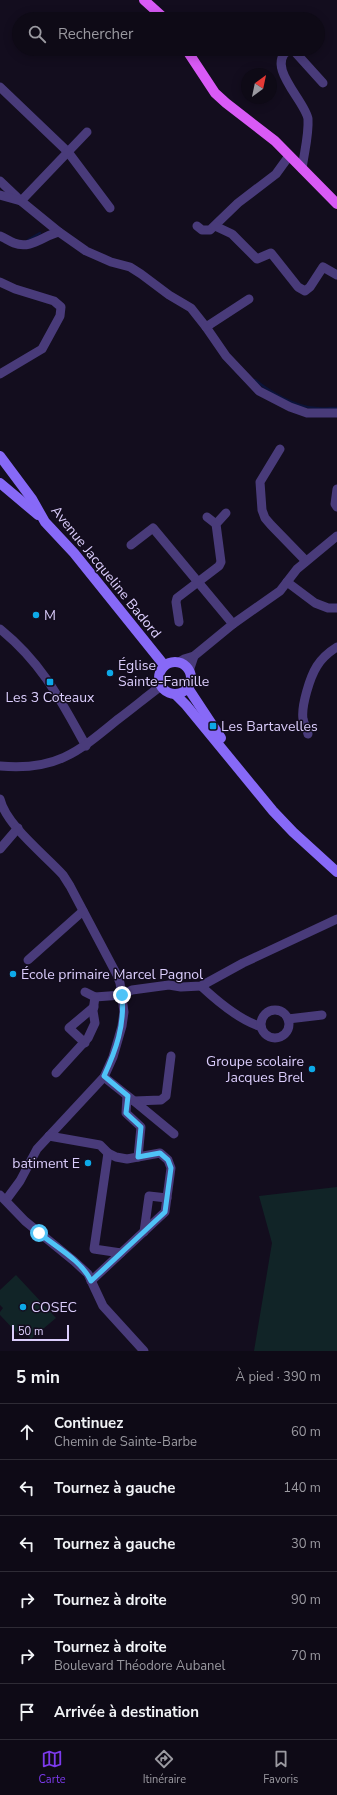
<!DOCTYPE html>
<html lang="fr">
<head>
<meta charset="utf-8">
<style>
  :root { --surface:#0e0a16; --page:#1c1823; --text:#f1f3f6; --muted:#9b9aa1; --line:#2e2b35; --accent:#7c3aed }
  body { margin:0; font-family:"Nunito Sans",sans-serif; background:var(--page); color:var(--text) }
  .compass { position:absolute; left:241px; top:68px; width:36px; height:36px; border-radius:50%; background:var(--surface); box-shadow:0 2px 10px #0003; rotate:33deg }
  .scale { position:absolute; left:12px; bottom:10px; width:57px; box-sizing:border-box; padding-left:4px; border:2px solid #dbcdfc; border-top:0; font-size:11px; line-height:14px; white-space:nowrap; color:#dbcdfc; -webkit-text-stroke:3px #130d1e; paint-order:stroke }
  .stop { position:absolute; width:12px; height:12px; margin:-9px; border:3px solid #4fc3f7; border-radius:50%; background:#fff }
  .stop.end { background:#4fc3f7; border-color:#fff; box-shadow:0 1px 4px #0008 }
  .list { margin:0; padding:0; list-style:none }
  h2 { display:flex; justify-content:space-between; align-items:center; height:52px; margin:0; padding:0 16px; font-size:17px }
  h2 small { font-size:13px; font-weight:400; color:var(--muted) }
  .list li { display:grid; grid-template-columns:26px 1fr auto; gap:12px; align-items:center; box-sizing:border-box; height:56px; padding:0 16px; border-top:1px solid var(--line) }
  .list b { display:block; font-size:15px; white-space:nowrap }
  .list p { margin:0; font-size:13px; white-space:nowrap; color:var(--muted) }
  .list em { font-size:13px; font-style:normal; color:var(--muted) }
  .icon { flex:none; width:22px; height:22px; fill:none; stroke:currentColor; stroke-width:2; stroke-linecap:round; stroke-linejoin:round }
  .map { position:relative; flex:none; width:337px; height:1351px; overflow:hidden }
  .search { position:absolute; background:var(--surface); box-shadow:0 2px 10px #0003; left:12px; right:12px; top:12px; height:44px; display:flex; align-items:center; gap:10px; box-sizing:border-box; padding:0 14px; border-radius:22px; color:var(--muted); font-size:15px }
  .sheet { height:388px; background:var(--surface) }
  nav { display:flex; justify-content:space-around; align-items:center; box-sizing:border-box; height:56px; border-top:1px solid var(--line); background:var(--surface); font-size:11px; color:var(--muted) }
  nav a { display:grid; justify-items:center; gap:2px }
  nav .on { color:var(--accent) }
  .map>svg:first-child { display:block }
  .green { fill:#112427 }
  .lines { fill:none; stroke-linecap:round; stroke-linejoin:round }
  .stream { stroke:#0b1339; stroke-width:2.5 }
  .street { stroke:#493b7a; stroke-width:9 }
  .secondary { stroke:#8769f7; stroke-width:10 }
  .primary { stroke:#d95af6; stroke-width:10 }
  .route { stroke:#4fc3f7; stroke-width:5 }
  .poi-dot { fill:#0da9e8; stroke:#130d1e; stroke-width:1.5 }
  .labels { text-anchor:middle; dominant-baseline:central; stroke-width:3; stroke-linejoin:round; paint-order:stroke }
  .street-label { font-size:14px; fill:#dbcdfc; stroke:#130d1e }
  .poi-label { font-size:14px; fill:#dbcdfc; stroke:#130d1e; text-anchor:start }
</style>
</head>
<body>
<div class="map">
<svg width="337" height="1351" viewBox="0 0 337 1351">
  <rect width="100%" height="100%" fill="#130d1e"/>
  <g class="green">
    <path d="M337 1187V1351H254L272 1243 259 1196Z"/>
    <path d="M16 1275 56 1318 31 1339 23 1330 18 1334 0 1315V1312L3 1308 0 1305V1290Z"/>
  </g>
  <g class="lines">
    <g class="stream">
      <path d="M28 240 40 233"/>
      <path d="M255 380C270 392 295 407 315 408 322 409 330 408 337 408"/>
    </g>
    <g class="street">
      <path d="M0 87 68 152 110 208"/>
      <path d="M302 169C304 153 309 135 308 119 306 102 264 65 289 50L295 52 323 83"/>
      <path d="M0 181 21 201 87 132"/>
      <path d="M0 195 21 201 59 232"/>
      <path d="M197 226 202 230H210L238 203 276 174 289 156"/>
      <path d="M215 226 232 234 257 259 271 253 298 287 305 291 310 287 323 267 337 275"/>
      <path d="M0 236C5 238 9 241 14 243 31 250 44 235 59 232L86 251 111 262 130 267 141 274 169 295 191 308 206 327 226 356 259 391 290 407 307 413H337"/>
      <path d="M0 282 15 289 54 301 61 307 60 316 42 349 0 374"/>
      <path d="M206 327 249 299"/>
      <path d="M280 449 260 482 262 510 265 518 271 525 306 561"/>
      <path d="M337 489 335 504 337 507"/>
      <path d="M207 517 216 524"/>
      <path d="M131 545 153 528 233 624"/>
      <path d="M287 582 315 603 328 608H337"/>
      <path d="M179 622 176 602 177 598 219 566 221 562 216 524 226 513"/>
      <path d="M0 629C42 663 60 699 86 746"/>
      <path d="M179 662 184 659 194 656 233 624 280 591 297 569 337 536"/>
      <path d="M189 671 194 656"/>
      <path d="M308 734C307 729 304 724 303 719 301 706 310 677 317 666 322 658 329 652 337 647"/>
      <path d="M0 766C55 771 77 753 117 720 132 709 146 697 161 686"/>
      <path d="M0 799C6 825 45 855 63 875L70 886 117 975 120 983 124 1012 122 1026 113 1057 104 1077 37 1149 20 1181 6 1200"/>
      <path d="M0 849 18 828"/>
      <path d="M28 960 83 911"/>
      <path d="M201 986C217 1001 238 1019 259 1026"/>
      <path d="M85 992 95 997 122 995 132 990 169 985 181 987 201 986 243 963 337 919"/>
      <circle cx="275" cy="1024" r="14"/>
      <path d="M288 1019 322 1015"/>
      <path d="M85 1043 69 1028 94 1007"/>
      <path d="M56 1073 88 1038 95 1023 93 1011 95 997"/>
      <path d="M104 1077 134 1101 161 1100 166 1096 171 1056"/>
      <path d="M127 1096 126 1113 141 1127 138 1157"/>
      <path d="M134 1101 174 1134"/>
      <path d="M49 1136 100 1145 108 1153 116 1157 127 1159 160 1153 168 1160 171 1168 165 1212 91 1281"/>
      <path d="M108 1153 94 1249 121 1253"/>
      <path d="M0 1195 25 1221 74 1261 88 1274 103 1306 144 1351"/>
      <path d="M144 1232 149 1196 167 1198"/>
    </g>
    <g class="secondary">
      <path d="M0 456 32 499 45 522 74 553 164 665"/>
      <path d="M0 483 38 515"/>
      <circle cx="175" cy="678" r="16"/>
      <path d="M188 688 221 738"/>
      <path d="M175 694 186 705 273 811 293 832 337 872"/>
    </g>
    <g class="primary">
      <path d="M144 0 165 19"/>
      <path d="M186 49 215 93 226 103 275 141 337 204"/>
    </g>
  </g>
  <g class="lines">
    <path class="route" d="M39 1233C56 1247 82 1261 91 1281L165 1212 171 1168 168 1160 160 1153 138 1157 141 1127 126 1113 128 1096 104 1076C116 1050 125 1025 122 995"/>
  </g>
  <g class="poi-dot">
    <circle cx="36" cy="615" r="4"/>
    <circle cx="110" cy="673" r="4"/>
    <rect x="46" y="678" width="8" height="8" rx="2"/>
    <rect x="209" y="722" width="8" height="8" rx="2"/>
    <circle cx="13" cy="974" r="4"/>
    <circle cx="312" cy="1069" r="4"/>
    <circle cx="88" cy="1163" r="4"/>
    <circle cx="23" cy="1307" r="4"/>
  </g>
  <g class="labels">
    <g class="street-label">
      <text transform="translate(106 572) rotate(51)">Avenue Jacqueline Badord</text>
    </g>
    <g class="poi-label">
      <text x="44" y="615">M</text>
      <text x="118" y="665">Église<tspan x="118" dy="16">Sainte-Famille</tspan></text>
      <text x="50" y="697" text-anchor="middle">Les 3 Coteaux</text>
      <text x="221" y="726">Les Bartavelles</text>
      <text x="21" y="974">École primaire Marcel Pagnol</text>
      <text x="304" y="1061" text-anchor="end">Groupe scolaire<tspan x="304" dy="16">Jacques Brel</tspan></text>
      <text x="80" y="1163" text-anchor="end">batiment E</text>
      <text x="31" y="1307">COSEC</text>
    </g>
  </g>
</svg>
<svg class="compass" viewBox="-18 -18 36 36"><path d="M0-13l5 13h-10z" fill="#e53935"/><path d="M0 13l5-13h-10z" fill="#9b9aa1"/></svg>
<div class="scale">50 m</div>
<div class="stop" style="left:39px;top:1233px"></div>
<div class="stop end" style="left:122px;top:995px"></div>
<div class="search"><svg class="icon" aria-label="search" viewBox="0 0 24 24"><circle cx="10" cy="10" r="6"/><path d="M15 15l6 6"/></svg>Rechercher</div>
</div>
<section class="sheet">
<h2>5 min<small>À pied · 390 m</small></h2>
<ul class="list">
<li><svg class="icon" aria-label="ahead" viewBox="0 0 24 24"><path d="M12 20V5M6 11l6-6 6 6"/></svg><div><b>Continuez</b><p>Chemin de Sainte-Barbe</p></div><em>60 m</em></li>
<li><svg class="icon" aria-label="left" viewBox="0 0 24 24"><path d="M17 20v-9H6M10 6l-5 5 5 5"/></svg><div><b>Tournez à gauche</b></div><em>140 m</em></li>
<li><svg class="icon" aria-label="left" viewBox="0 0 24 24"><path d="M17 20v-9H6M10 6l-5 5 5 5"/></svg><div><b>Tournez à gauche</b></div><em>30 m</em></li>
<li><svg class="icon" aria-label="right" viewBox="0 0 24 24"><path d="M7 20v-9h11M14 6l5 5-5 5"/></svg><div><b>Tournez à droite</b></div><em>90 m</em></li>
<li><svg class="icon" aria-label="right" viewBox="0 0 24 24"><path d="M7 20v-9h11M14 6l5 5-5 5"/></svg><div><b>Tournez à droite</b><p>Boulevard Théodore Aubanel</p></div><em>70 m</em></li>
<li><svg class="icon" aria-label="arrive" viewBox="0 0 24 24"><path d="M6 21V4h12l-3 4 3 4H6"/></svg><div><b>Arrivée à destination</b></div></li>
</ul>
</section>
<nav>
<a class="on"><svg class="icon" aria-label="map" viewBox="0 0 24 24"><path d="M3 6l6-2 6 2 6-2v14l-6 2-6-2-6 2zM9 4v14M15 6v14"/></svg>Carte</a>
<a><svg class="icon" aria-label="directions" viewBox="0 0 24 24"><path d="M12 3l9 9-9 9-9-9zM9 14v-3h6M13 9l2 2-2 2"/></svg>Itinéraire</a>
<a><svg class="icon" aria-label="saved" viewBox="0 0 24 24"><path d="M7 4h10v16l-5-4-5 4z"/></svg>Favoris</a>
</nav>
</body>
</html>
